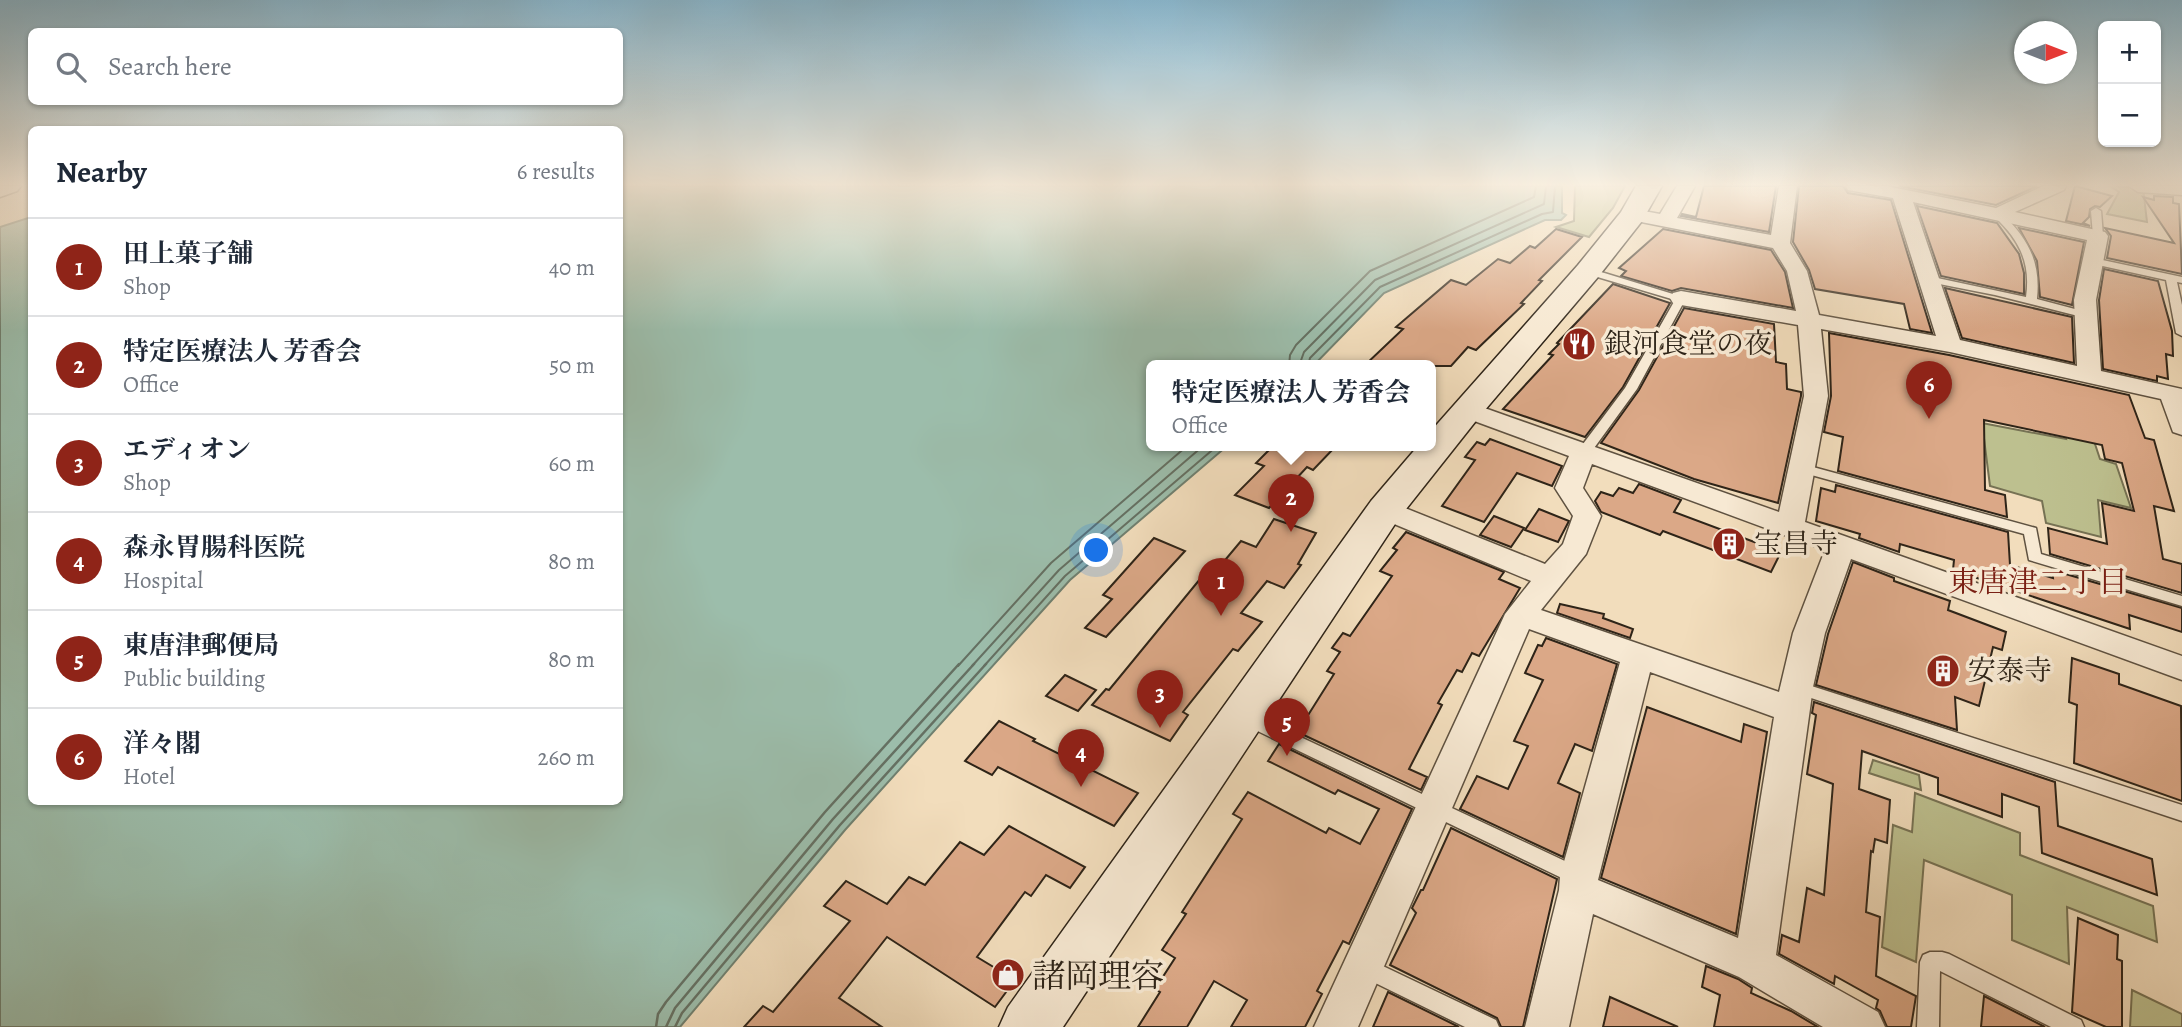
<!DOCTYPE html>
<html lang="en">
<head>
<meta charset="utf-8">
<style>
  :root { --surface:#fff; --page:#f6f6f7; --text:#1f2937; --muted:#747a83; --line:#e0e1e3; --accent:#8f2418 }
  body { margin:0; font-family:Alegreya,"Noto Serif JP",serif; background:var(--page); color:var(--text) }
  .controls { position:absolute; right:21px; top:21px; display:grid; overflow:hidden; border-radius:10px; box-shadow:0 2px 5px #0004 }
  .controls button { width:63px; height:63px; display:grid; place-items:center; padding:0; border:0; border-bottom:2px solid var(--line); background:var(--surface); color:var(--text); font:35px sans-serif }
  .compass { position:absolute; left:2014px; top:21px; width:63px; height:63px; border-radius:50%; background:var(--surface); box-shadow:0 2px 5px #0004; rotate:90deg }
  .you { position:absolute; left:1097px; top:551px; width:24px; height:24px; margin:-18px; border:5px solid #fff; border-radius:50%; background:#1a73e8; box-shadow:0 0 0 10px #1a73e833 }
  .badge { display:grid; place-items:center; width:46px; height:46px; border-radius:50%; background:var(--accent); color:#fff; font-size:23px; font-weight:700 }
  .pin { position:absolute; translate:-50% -58px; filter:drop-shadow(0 2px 4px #0008) }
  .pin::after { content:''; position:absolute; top:37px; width:24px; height:21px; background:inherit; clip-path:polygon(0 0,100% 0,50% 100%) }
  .popup { position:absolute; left:1146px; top:360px; width:290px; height:91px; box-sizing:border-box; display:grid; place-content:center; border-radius:10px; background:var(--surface); filter:drop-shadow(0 2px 5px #0005); font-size:23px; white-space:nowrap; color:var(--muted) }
  .popup b { font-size:26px; color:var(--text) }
  .popup::after { content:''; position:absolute; left:50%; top:100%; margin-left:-14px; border:14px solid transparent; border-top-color:var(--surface) }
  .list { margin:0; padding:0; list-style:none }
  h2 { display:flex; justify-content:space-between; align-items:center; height:91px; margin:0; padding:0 28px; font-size:30px }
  h2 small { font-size:23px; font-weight:400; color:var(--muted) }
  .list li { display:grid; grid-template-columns:46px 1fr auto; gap:21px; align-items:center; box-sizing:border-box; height:98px; padding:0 28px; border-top:2px solid var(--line) }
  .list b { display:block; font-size:26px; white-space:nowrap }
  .list p { margin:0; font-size:23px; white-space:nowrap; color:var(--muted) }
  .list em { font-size:23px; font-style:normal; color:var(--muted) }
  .icon { flex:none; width:38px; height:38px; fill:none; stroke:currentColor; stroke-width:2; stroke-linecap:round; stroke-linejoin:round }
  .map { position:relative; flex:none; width:2182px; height:1027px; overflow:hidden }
  .search { position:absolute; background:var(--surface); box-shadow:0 2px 5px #0004; left:28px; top:28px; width:595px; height:77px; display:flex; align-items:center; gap:18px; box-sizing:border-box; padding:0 24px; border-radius:10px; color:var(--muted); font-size:26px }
  .panel { position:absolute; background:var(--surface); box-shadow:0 2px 5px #0004; left:28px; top:126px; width:595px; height:679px; border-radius:10px }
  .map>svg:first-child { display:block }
  .green { fill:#bdc08f; stroke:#767254; stroke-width:2 }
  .water { fill:#9cbdab; stroke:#708070; stroke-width:2 }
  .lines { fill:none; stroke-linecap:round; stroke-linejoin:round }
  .shore-far1 { stroke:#657062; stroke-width:2 }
  .shore { stroke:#657062; stroke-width:2.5 }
  .building { fill:#dba887; stroke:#2e2418; stroke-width:2 }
  .lane-casing { stroke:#5f5241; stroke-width:3 }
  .street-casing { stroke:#5f5241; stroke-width:3 }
  .secondary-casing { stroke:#2e2418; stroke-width:3 }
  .lane { fill:#f7e9d3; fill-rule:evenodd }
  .street { fill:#f7e9d3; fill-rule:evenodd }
  .secondary { fill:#f7e9d3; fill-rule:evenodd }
  .labels { text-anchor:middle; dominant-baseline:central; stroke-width:7; stroke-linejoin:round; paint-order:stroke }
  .poi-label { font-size:28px; fill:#2e2418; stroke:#f7e9d3; text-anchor:start }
  .neighbourhood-label { font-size:30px; fill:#7a1f14; stroke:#f7e9d3 }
  .near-poi-label { font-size:33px; fill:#2e2418; stroke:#f7e9d3; text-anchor:start }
</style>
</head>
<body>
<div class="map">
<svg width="2182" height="1027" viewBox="0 0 2182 1027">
  <rect width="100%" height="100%" fill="#f2ddbc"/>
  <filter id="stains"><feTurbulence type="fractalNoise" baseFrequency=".00286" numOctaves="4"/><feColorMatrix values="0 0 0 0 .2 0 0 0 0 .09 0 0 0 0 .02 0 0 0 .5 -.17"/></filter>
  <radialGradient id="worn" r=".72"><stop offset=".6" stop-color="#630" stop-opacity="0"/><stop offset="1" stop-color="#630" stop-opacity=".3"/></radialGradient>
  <g class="green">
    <path d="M1575 186H1625L1613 208 1589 237 1556 227 1574 221Z"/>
    <path d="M2110 186 2143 188 2147 222 2107 214 2119 192Z"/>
    <path d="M2060 420 2089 426 2100 459 2116 464 2131 508 2098 500 2101 537 2046 523 2042 501 1990 486 1982 423 2066 439Z"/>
    <path d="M1873 760 1919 775 1921 790 1869 773Z"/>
    <path d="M1915 793 2020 833V855L2153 906 2157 942 2067 907 2069 964 2012 940V895L1924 860 1916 962 1882 947 1893 825 1912 832Z"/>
    <path d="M2132 990 2182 1014V1027H2130Z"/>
  </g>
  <path class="water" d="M620 186H1562V213L1566 215 1561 220H1545L1384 293 1313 366H1151V446H1227L1070 580 845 830 680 1027H0V227L31 217 32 802H620Z"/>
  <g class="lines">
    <g class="shore-far1">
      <path d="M1289 366 1290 355 1296 345 1370 271 1534 197 1536 186"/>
      <path d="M1299 366 1304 352 1375 280 1544 204 1546 186"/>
      <path d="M1308 366 1310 358 1380 287 1542 214 1553 212 1555 186"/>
      <path d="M958 666 1051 563 1187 446"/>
      <path d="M972 666 1059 570 1203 446"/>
      <path d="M984 666 1065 576 1217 446"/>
    </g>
    <g class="shore">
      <path d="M656 1027 658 1014 666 1002 825 812 959 664"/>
      <path d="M666 1027 675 1008 833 819 974 664"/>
      <path d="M675 1027 682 1013 840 825 986 664"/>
    </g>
  </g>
  <g class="building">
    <path d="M1704 186H1776L1769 232 1681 216 1682 214 1696 217Z"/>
    <path d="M1799 186H1843L1848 193 1891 200 1932 333 1910 329 1904 304 1815 289 1809 270 1793 242Z"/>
    <path d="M1899 186H2037L1996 205Z"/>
    <path d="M2075 186 2112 196 2100 207 2095 206 2090 209 2089 217 2083 223 2090 226 2066 221Z"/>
    <path d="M2154 196 2173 197V203L2179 204 2182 274 2107 258 2111 236 2105 228 2174 243 2143 197 2154 200Z"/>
    <path d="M1917 206 1997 223 2019 254 2024 273V294L1941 276Z"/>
    <path d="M2019 228 2084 242 2072 305 2040 297 2037 261Z"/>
    <path d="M1556 229 1582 237 1539 280 1542 281 1521 303 1524 304 1476 350 1468 347 1451 366H1364L1403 329 1396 327 1451 280 1466 285 1498 259 1510 263 1530 246 1535 248Z"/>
    <path d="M1663 229 1771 250 1785 272 1793 308 1681 288 1672 291 1621 276 1626 271 1619 268Z"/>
    <path d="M2104 269 2158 281 2172 331 2173 356 2166 354 2168 379 2157 376V381L2103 369 2099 300Z"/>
    <path d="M1613 284 1670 303 1623 387 1585 437 1503 409 1553 355 1549 354 1559 344 1557 343Z"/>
    <path d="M1945 288 2072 317 2074 363 1962 338Z"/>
    <path d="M1684 308 1774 324 1776 362 1786 364 1787 389 1801 392V396L1778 503 1694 479 1601 443 1639 390Z"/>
    <path d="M1829 333 1949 355 2129 395 2145 438 2154 440 2174 511 2154 506 2163 559 2182 564V593L2050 554 2048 528 2107 544 2102 503 2134 511 2122 463 2105 459 2102 445 1984 420 1985 490 2005 495 2007 517 1838 471 1843 437 1824 432 1831 396Z"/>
    <path d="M1490 439 1562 466 1552 486 1517 473 1484 522 1442 506 1475 460 1465 457 1477 442 1485 445Z"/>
    <path d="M1273 446H1336L1313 470 1307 467 1269 508 1235 495 1264 466 1256 463Z"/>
    <path d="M1639 484 1681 500 1674 512 1781 552 1771 572 1663 531 1660 535 1601 512 1595 501 1601 492 1613 496 1619 488 1633 493Z"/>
    <path d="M1836 485 2008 532 2010 565 2053 578 2052 570 2182 608V632L2129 615 2130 629 1953 570 1954 560 1900 544 1899 552 1859 538 1860 534 1816 521 1821 488 1835 492Z"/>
    <path d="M1539 509 1569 521 1558 542 1525 530Z"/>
    <path d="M1494 516 1524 528 1511 547 1480 535Z"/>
    <path d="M1274 519 1316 533 1298 564 1301 565 1284 588 1267 581 1241 613 1262 622 1238 651 1233 649 1183 712 1188 715 1170 741 1092 705 1106 689 1109 690 1214 562 1221 565 1241 541 1256 547Z"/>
    <path d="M1406 532 1504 572 1499 579 1520 588 1479 656 1472 653 1462 672 1457 670 1438 703 1442 705 1409 769 1427 777 1421 790 1293 730 1301 718 1305 720 1334 674 1327 671 1340 652 1332 648 1343 633 1350 636 1392 576 1380 571 1397 550 1393 548Z"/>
    <path d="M1154 538 1185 551 1106 637 1085 628 1112 599 1103 595Z"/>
    <path d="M1853 562 1894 578V581L1950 601 1948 610 2006 632 2002 650 1993 647 1979 706 1955 697 1957 730 1816 685 1828 634Z"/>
    <path d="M1560 604 1604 614 1603 618 1633 629 1630 638 1557 613Z"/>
    <path d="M1546 638 1617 664 1592 751 1575 744 1558 783 1580 793 1563 857 1460 809 1477 776 1508 789 1528 746 1514 741 1543 680 1525 673 1538 645 1542 646Z"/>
    <path d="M2072 658 2119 674V684L2181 706 2182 801 2074 763 2077 705 2069 702Z"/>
    <path d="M1065 675 1096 690 1078 711 1046 696Z"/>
    <path d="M1814 702 2055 782 2058 826 2152 859 2157 895 2042 853 2039 807 2002 794V817L1938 794V778L1862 751 1859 789 1890 800 1887 843 1875 839 1873 852 1871 851 1866 912 1880 917 1876 976 1916 996 1911 1027H1887L1880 1011 1876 1008 1878 1000 1835 976 1834 984 1779 954 1782 935 1799 942 1807 888 1824 895 1833 784 1807 774 1816 715 1812 713Z"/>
    <path d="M1647 707 1741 742 1744 724 1767 732 1736 934 1601 878Z"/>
    <path d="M999 721 1035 739 1033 741 1138 793 1114 826 998 767 992 775 965 761Z"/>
    <path d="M1279 744 1412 809 1349 944 1343 941 1317 991 1322 994 1305 1027H1231L1247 1000 1214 981 1187 1027H1138L1160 992 1155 989 1175 958 1162 950 1186 914 1182 912 1242 819 1233 814 1248 792 1326 833 1329 828 1360 844 1379 809 1338 790 1335 794 1268 761Z"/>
    <path d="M1009 826 1085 867 1070 888 1046 875 1031 896 1025 892 977 957 1015 980 995 1007 887 937 839 998 882 1027H744L763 1006 773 1012 850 921 824 906 846 881 887 904 909 877 925 885 960 842 984 855Z"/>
    <path d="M1451 828 1557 879 1523 1027H1501L1497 1018 1390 965 1416 913 1412 908 1421 890H1423Z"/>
    <path d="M2078 918 2118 935 2117 959 2122 961V1027H2106L2072 1012Z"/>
    <path d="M1706 966 1738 979 1752 988 1751 993 1791 1011 1818 1027H1714L1720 995 1702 987Z"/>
    <path d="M1388 992 1459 1027H1373Z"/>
    <path d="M1984 996 2045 1027H1981Z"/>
    <path d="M1610 997 1678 1027H1603Z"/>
  </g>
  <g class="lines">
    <defs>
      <g id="lane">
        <path d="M2096 208 2101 211 2103 236 2098 239 2093 236 2091 211Z"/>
        <path d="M1995 213H2001C2028 238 2041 262 2037 299L2090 313V317L2086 318 1995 295 1924 281V277L1928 276 2026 297C2031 262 2019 240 1995 217Z"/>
        <path d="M2093 258 2182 277V283L2177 282 2182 305V336L2176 333 2166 280 2089 263V259Z"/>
        <path d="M1588 268 1686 298 1637 389 1589 455 1584 456 1577 452 1625 388 1675 300 1584 273 1583 271Z"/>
        <path d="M1802 464 2036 528 2041 554 2182 596V606L2029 560 2024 534 1797 471 1795 468Z"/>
        <path d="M1796 681 2182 805V821L1790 691 1788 687 1790 683Z"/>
        <path d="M1245 711 1584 870 1587 876 1584 882 1577 884 1570 882 1239 722 1237 717 1239 712Z"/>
        <path d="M1930 952H1942L1949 954 2081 1020 2084 1027H2051L1940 971 1939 1027H1917L1920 962 1923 955Z"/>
        <path d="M1364 957 1496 1020 1499 1027H1465L1357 974 1354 967 1357 960Z"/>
      </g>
      <g id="street">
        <path d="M1677 186H1695L1677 218 1771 235 1779 186H1797L1790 243 1807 271 1819 315 1936 336 1893 198 1848 190 1846 186H1886L1996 208 2043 186H2066L2064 190 2015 212 2105 232 2108 236 2096 300 2101 371 2182 389V435L2173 432 2161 399 1950 352 1821 329 1828 396 1805 522 2182 656V680L1851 559 1825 633 1813 687 1776 955 1878 1012 1885 1027H1823L1739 977 1593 914 1569 1027H1525L1559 890 1560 876 1620 662 1529 629 1358 1027H1314L1505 614 1531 581 1375 516 1371 510 1375 504 1385 501 1395 504 1545 564 1563 544 1573 516 1555 488 1569 456 1458 415 1455 410 1458 405 1467 403 1476 405 1779 512 1804 396 1798 325 1681 305 1673 303 1670 298 1673 293 1681 291 1796 311 1787 271 1773 248 1626 219 1623 215 1633 209 1660 214ZM1913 202 2087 240 2074 300 2077 366 1960 340ZM1592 464 1825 550 1793 633 1779 692 1541 610 1586 554 1601 516 1583 488ZM1650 672 1774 717 1738 938 1598 880Z"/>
        <path d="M2129 186H2182V195L2138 192Z"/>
      </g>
      <g id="secondary">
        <path d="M0 186H21L17 191 0 197Z"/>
        <path d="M1636 186H1662L1642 221 1598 277 1479 417 1399 518 1063 1027H999L1008 1007 1371 501 1418 446H1431V431L1578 265 1621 212Z"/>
      </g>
    </defs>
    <use href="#lane" class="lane-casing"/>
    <use href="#street" class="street-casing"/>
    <use href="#secondary" class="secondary-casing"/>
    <use href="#lane" class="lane"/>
    <use href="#street" class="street"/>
    <use href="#secondary" class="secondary"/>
  </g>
  <linearGradient id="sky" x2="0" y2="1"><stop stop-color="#89b8d0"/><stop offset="0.56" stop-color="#f9f0e1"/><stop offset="1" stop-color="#f9f0e1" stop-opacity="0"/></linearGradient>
  <rect width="2182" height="330" fill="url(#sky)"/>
  <defs>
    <symbol id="restaurant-disc" viewBox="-11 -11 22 22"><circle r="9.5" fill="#8f2418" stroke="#f7e9d3"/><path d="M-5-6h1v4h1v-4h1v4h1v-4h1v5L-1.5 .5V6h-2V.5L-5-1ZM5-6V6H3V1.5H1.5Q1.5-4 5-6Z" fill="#fff"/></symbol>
    <symbol id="building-disc" viewBox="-11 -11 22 22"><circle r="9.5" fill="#8f2418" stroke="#f7e9d3"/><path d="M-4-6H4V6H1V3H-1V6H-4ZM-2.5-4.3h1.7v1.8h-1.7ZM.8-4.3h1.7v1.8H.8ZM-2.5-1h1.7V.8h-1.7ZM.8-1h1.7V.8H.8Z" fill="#fff"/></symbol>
    <symbol id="shop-disc" viewBox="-11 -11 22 22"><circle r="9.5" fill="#8f2418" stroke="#f7e9d3"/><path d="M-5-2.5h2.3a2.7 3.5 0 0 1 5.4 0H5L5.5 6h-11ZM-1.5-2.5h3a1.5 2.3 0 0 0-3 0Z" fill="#fff"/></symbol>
  </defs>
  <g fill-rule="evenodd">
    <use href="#restaurant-disc" x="1560" y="325" width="38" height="38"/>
    <use href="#building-disc" x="1710" y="525" width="38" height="38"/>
    <use href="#building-disc" x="1924" y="652" width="38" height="38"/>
    <use href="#shop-disc" x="989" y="956" width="38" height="38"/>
  </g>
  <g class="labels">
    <g class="poi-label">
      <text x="1604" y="344">銀河食堂の夜</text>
      <text x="1754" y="544">宝昌寺</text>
      <text x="1968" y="671">安泰寺</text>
    </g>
    <g class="neighbourhood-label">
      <text x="2038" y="582">東唐津二丁目</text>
    </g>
    <g class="near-poi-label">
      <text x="1032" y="975">諸岡理容</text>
    </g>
  </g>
  <rect width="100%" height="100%" filter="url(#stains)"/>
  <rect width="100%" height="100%" fill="url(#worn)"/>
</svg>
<div class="controls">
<button>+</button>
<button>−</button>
</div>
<svg class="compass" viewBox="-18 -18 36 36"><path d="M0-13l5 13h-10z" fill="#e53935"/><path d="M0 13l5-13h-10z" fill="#747a83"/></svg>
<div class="you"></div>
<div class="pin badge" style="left:1221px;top:616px">1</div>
<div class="pin badge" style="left:1291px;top:532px">2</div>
<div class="popup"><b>特定医療法人 芳香会</b>Office</div>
<div class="pin badge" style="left:1160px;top:728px">3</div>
<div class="pin badge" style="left:1081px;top:787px">4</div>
<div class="pin badge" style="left:1287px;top:756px">5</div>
<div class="pin badge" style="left:1929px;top:419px">6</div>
<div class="search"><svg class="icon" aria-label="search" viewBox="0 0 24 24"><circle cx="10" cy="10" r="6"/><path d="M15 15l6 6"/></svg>Search here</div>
<section class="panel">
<h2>Nearby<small>6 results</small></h2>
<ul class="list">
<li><span class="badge">1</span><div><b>田上菓子舗</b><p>Shop</p></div><em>40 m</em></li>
<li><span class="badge">2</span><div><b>特定医療法人 芳香会</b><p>Office</p></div><em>50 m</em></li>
<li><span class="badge">3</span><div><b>エディオン</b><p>Shop</p></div><em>60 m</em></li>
<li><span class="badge">4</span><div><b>森永胃腸科医院</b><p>Hospital</p></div><em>80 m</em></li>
<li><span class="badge">5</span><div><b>東唐津郵便局</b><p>Public building</p></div><em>80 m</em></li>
<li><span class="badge">6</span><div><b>洋々閣</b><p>Hotel</p></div><em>260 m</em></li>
</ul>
</section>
</div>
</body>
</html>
